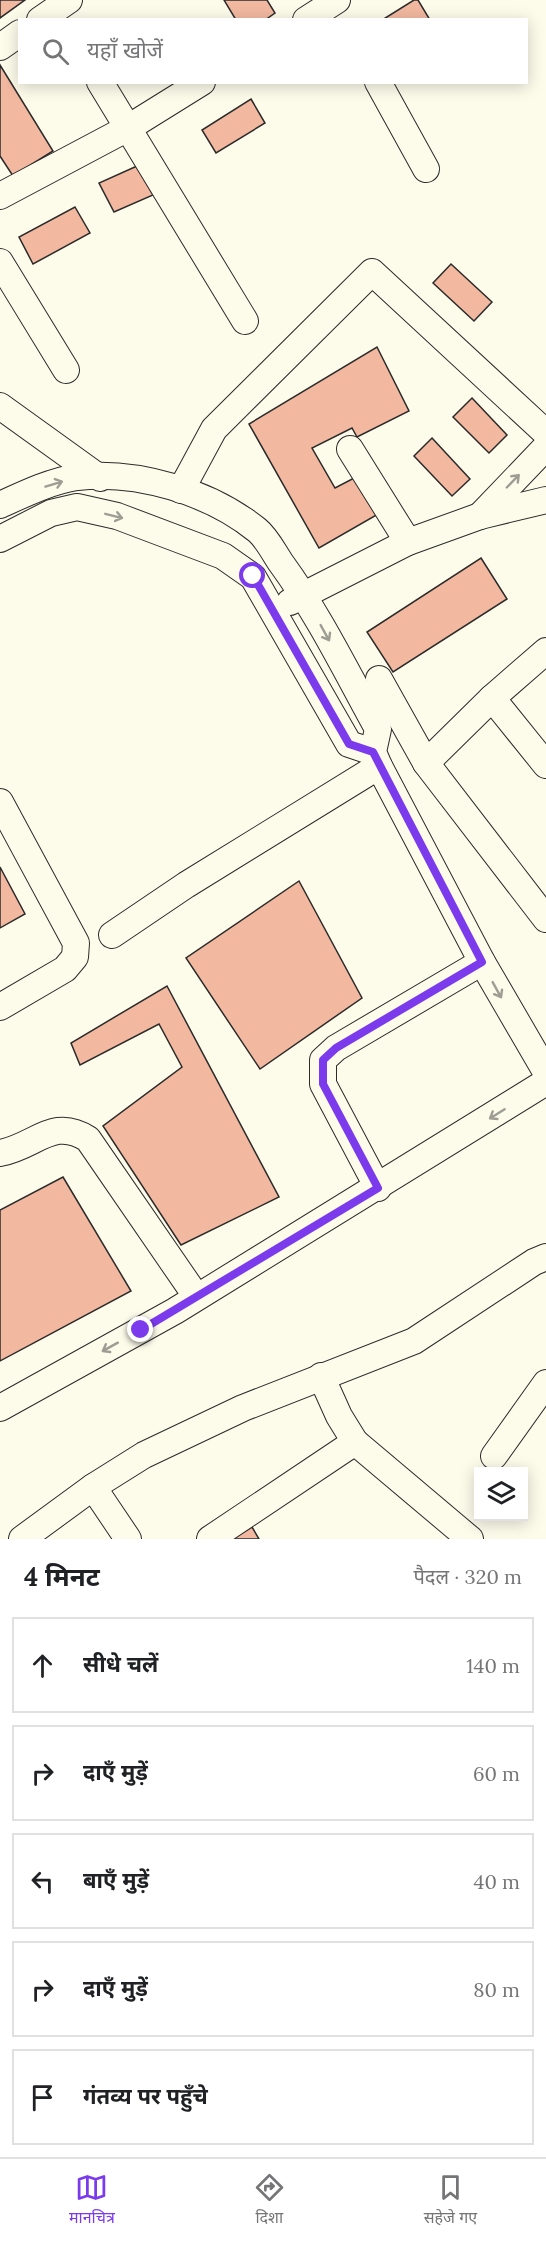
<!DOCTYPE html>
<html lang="hi">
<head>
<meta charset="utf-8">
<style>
  :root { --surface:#fff; --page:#f2f2f2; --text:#202124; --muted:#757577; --line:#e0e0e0; --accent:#7c3aed }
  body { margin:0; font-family:Lora,"Noto Sans Devanagari",serif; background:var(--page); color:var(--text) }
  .controls { position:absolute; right:18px; bottom:18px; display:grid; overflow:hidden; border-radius:0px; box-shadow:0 3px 15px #0003 }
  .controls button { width:54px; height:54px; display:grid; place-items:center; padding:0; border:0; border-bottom:2px solid var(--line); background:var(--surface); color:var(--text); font:30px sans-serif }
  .stop { position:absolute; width:18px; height:18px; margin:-14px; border:4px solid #7c3aed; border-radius:50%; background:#fff }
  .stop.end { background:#7c3aed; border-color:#fff; box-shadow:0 2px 6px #0008 }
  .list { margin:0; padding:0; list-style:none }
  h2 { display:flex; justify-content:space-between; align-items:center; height:78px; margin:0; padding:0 24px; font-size:26px }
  h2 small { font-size:20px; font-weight:400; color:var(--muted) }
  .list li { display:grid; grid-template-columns:39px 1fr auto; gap:18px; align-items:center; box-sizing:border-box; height:96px; margin:0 12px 12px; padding:0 12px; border:2px solid var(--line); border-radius:0px }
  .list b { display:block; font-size:22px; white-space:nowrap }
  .list em { font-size:20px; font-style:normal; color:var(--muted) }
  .icon { flex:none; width:33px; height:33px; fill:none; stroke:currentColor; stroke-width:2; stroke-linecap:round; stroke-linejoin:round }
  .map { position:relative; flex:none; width:546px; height:1539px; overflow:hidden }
  .search { position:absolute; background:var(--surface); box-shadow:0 3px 15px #0003; left:18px; right:18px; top:18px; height:66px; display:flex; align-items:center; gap:15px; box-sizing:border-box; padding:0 21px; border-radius:0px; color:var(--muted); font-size:22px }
  .sheet { height:618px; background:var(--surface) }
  nav { display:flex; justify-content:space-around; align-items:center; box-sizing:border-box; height:84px; border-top:2px solid var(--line); background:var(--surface); font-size:16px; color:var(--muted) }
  nav a { display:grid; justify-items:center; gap:3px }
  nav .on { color:var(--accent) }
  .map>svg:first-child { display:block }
  .building { fill:#f2b8a0; stroke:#2b2b2b; stroke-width:1.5 }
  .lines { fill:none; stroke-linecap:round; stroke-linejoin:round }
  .minor-casing { stroke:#2b2b2b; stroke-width:28 }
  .minor { stroke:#fdfbea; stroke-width:26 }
  .oneway { stroke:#9e9d94 }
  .route { stroke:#7c3aed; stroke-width:8 }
</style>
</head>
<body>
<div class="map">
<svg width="546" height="1539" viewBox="0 0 546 1539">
  <rect width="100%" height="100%" fill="#fdfbea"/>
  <g class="building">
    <path d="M0 0H25L0 18Z"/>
    <path d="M224 0H267L275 13 265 20H236Z"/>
    <path d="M414 0H418L430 20H382Z"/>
    <path d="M0 65 53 151 13 176 0 156Z"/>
    <path d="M251 99 265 123 216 153 202 130Z"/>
    <path d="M137 166 153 195 114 212 99 183Z"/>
    <path d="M75 207 90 233 33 264 19 237Z"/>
    <path d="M451 264 492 302 474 321 433 283Z"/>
    <path d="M377 347 409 411 357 437 352 428 312 448 335 488 358 476 380 513 319 548 249 424Z"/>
    <path d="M472 398 507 435 489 453 453 417Z"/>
    <path d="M432 438 470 479 452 496 414 456Z"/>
    <path d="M481 558 507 599 393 672 367 632Z"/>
    <path d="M0 867 25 914 0 928Z"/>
    <path d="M299 881 362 998 260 1069 186 958Z"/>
    <path d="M167 986 279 1197 181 1245 103 1126 182 1067 159 1024 80 1065 71 1043Z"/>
    <path d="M63 1177 131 1291 0 1361V1210Z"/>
    <path d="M252 1527 259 1539H232Z"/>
  </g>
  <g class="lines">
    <defs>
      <g id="minor">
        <path d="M40 20 69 0"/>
        <path d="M306 20 337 0"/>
        <path d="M0 47 20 33"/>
        <path d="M100 82 245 321"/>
        <path d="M378 82 426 169"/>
        <path d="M0 196 128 128 202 82"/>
        <path d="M0 262 66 370"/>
        <path d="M0 406 100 478"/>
        <path d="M350 449 408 542"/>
        <path d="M181 490 214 429 372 272 546 433"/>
        <path d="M0 505C24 494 51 481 77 477 137 470 210 492 257 530 267 538 274 553 281 563 319 615 347 673 378 729L373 752 379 766 482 962 546 1072"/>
        <path d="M480 516 546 447"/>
        <path d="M0 539 51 513 77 507 117 516 223 556 253 577 349 744 373 752"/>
        <path d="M290 602 408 542 480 516 546 500"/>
        <path d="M546 651 492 698 546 765"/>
        <path d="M379 679 426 763 546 919"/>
        <path d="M426 763 492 698"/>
        <path d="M0 802 76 943 75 957 65 969 0 1007"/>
        <path d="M112 935 186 885 379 766"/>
        <path d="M0 1153C35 1147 53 1116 88 1139L196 1296"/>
        <path d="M378 1188 323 1084V1060L336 1048 482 962"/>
        <path d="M0 1408 175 1311 546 1082"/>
        <path d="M355 1442 470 1539"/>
        <path d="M494 1456 546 1383"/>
        <path d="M93 1487 128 1539"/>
        <path d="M22 1539 93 1487 144 1455 243 1408 414 1341 534 1262 546 1257"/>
        <path d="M210 1539 355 1442 339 1416 321 1376"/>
      </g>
    </defs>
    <use href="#minor" class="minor-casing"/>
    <use href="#minor" class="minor"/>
  </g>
  <defs><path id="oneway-shaft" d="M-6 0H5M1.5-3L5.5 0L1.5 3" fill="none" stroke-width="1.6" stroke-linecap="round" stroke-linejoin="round" transform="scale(1.5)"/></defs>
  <g class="oneway">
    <use href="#oneway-shaft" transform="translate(513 481) rotate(-46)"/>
    <use href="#oneway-shaft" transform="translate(54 484) rotate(-17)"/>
    <use href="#oneway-shaft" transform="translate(114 516) rotate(14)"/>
    <use href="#oneway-shaft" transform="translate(325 633) rotate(61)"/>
    <use href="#oneway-shaft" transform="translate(497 990) rotate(61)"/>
    <use href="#oneway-shaft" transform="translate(497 1114) rotate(148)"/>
    <use href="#oneway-shaft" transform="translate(110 1347) rotate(151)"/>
  </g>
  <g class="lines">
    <path class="route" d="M141 1330 378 1188 323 1084V1060L336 1048 482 962 373 752 349 744 253 576"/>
  </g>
</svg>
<div class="controls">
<button><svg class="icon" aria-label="layers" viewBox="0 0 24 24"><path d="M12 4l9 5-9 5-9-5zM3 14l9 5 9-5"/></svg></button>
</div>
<div class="stop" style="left:253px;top:576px"></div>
<div class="stop end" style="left:141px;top:1330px"></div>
<div class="search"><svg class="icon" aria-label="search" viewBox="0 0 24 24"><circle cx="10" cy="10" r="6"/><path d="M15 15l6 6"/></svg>यहाँ खोजें</div>
</div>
<section class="sheet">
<h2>4 मिनट<small>पैदल · 320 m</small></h2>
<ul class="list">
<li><svg class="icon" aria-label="ahead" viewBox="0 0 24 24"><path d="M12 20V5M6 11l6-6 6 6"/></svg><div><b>सीधे चलें</b></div><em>140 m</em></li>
<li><svg class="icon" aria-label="right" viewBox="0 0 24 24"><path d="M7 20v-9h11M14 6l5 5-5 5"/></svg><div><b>दाएँ मुड़ें</b></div><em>60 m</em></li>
<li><svg class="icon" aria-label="left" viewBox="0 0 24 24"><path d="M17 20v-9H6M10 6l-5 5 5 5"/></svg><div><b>बाएँ मुड़ें</b></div><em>40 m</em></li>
<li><svg class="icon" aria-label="right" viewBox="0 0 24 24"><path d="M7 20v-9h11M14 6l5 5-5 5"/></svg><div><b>दाएँ मुड़ें</b></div><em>80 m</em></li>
<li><svg class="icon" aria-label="arrive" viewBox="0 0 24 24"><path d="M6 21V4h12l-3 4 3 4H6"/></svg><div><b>गंतव्य पर पहुँचे</b></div></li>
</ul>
</section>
<nav>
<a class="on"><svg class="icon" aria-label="map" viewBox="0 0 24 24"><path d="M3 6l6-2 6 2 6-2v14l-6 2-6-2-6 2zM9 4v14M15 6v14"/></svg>मानचित्र</a>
<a><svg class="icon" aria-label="directions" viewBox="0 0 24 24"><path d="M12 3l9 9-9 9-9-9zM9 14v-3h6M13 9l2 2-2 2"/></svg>दिशा</a>
<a><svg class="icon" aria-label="saved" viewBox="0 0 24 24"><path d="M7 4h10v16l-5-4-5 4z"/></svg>सहेजे गए</a>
</nav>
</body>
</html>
